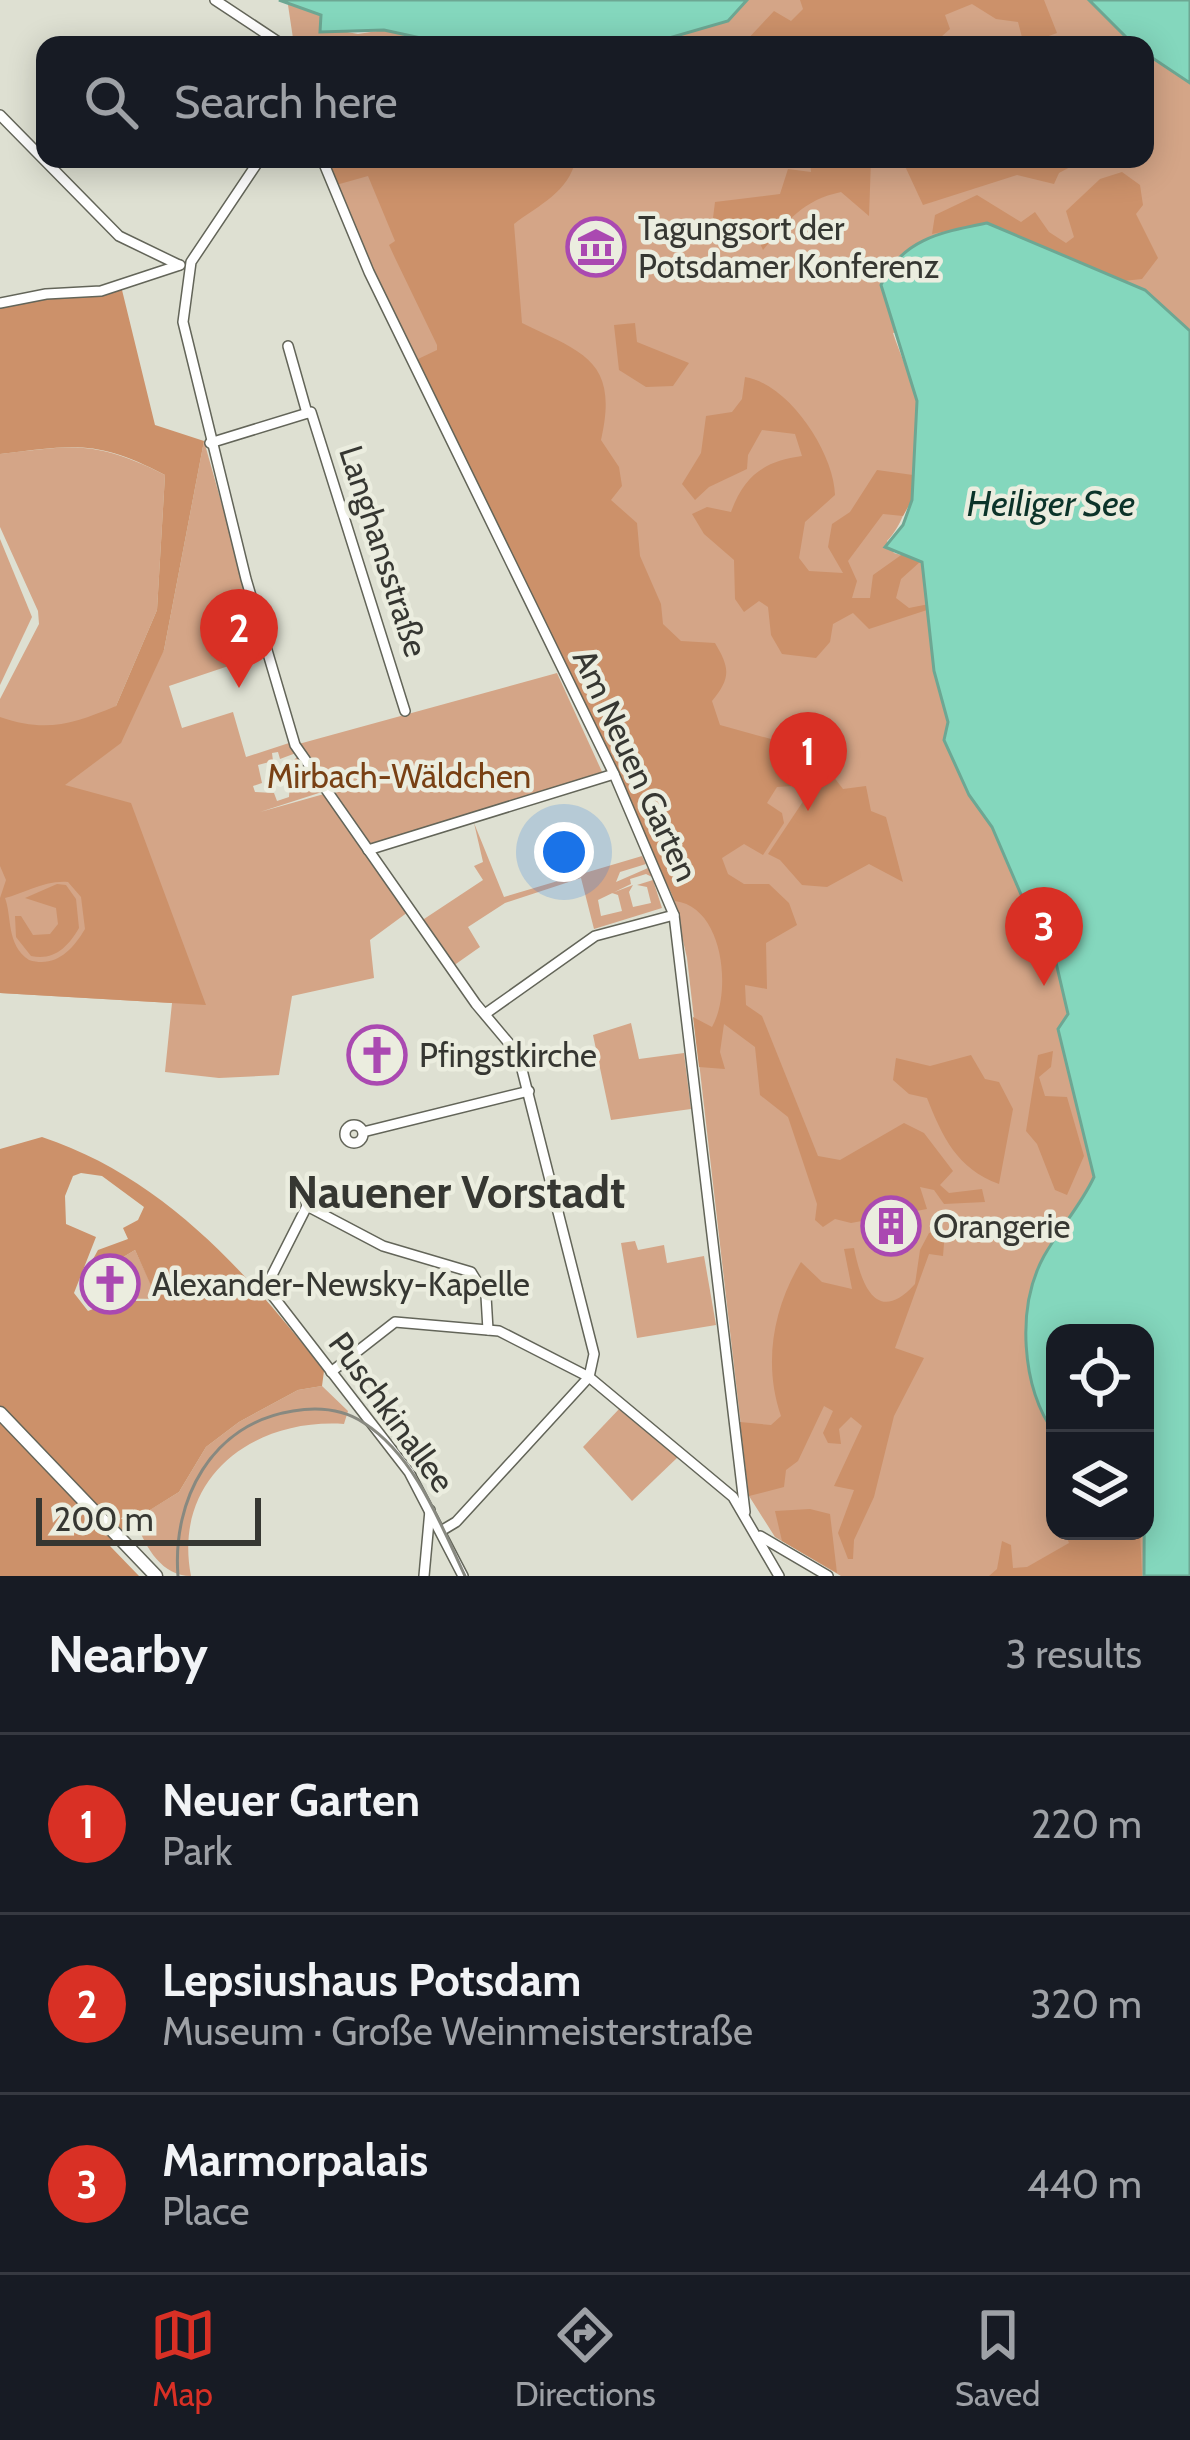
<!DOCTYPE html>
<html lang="en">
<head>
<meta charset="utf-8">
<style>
  :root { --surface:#171b24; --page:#242831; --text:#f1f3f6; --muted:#9ea1a6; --line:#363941; --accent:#d93025 }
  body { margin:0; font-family:Cabin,sans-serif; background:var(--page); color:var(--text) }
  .controls { position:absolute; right:36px; bottom:36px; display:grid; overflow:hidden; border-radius:24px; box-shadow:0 6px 30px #0003 }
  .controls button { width:108px; height:108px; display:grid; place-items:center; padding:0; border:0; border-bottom:3px solid var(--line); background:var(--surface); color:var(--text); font:60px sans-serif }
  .scale { position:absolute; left:36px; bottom:30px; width:225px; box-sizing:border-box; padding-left:12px; border:6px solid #363732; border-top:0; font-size:33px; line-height:42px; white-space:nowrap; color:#363732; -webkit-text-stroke:9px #ebeddf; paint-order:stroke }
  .you { position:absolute; left:564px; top:852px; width:42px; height:42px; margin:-30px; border:9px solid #fff; border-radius:50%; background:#1a73e8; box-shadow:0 0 0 18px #1a73e833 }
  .badge { display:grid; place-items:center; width:78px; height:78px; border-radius:50%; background:var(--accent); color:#fff; font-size:39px; font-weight:700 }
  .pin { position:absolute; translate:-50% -99px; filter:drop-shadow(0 3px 6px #0008) }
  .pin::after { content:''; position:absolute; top:63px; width:42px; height:36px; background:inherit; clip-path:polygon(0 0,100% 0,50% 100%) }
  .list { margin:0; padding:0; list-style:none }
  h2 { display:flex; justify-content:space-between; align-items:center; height:156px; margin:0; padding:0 48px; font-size:51px }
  h2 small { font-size:39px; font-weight:400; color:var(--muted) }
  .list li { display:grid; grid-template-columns:78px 1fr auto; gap:36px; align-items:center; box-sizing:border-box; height:180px; padding:0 48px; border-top:3px solid var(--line) }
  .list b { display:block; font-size:45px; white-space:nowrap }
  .list p { margin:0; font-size:39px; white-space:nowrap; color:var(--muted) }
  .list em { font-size:39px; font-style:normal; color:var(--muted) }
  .icon { flex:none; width:66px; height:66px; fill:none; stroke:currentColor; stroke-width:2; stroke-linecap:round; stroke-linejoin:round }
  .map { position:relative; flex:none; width:1190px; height:1576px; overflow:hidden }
  .search { position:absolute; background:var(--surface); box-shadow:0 6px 30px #0003; left:36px; right:36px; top:36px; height:132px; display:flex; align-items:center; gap:30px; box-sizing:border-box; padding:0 42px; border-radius:24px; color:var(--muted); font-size:45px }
  .sheet { height:696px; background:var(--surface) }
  nav { display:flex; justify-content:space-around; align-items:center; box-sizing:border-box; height:168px; border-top:3px solid var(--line); background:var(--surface); font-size:33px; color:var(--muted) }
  nav a { display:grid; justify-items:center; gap:6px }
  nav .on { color:var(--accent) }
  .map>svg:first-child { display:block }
  .green { fill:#d4a587 }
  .forest { fill:#cc916a; fill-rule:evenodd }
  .water { fill:#84d7bd; stroke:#6da793; stroke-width:3 }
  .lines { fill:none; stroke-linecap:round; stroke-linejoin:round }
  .minor-casing { stroke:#636559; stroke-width:12 }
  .major-casing { stroke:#636559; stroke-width:15 }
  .minor { stroke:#fff; stroke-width:9 }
  .major { stroke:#fff; stroke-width:12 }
  .tram { stroke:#888980; stroke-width:3 }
  .labels { text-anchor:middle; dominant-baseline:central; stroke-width:9; stroke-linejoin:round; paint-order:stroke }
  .poi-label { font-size:33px; fill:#363732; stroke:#ebeddf; text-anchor:start }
  .street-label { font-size:33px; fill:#363732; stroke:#ebeddf }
  .park-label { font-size:33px; fill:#784014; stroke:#ebeddf }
  .water-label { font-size:36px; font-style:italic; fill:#0b3329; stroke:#ebeddf }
  .district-label { font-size:45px; font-weight:bold; fill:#363732; stroke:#ebeddf }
</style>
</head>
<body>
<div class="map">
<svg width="1190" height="1576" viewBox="0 0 1190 1576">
  <rect width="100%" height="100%" fill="#dee0d2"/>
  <g class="green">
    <path d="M747 0H1089L1134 45H646L728 21Z"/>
    <path d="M295 3 322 14 320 27 358 34 384 30 453 45H294L288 5Z"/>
    <path d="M1145 53 1190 83V331L1145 290 1123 281 893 333C900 354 910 375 915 396 925 434 915 513 887 541L894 553 922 561 934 671 948 723 944 740 969 795 992 827 1035 927 1050 936 1068 1015 1058 1029 1094 1177 1044 1257 1027 1318 1055 1434V1531H1145L1144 1576H841L775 1537 749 1496 687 958 670 885 368 267 326 159H1145Z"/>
    <path d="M204 441 264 654 169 686 182 728 233 712 246 757 289 743 296 753 280 759 278 752 272 753 273 761 258 765 262 783 253 786 255 792 274 793 277 801 289 797 290 782 301 786 292 762 298 756 322 792 260 812 324 794 408 912 370 940 374 978 292 996 279 1075 219 1078 165 1072 172 1003 0 993V699L39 624 38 611 0 527V454C73 445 97 440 165 475L157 610 116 706 64 784 164 650Z"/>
    <path d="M0 539 32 617 0 685Z"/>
    <path d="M557 673 603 774 369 845 295 745Z"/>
    <path d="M474 823 504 897 642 856 646 864 620 872 616 882 648 868 652 877 646 874 630 879 631 884 598 900 601 916 622 911 618 895 612 893 633 885 629 892 633 907 651 903 647 887 637 885 653 880 662 908 594 929 581 878 505 903 468 927 480 947 453 966 421 921 483 880 474 866 483 862Z"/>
    <path d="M631 1023 639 1059 684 1053 691 1109 611 1120 593 1035Z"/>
    <path d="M635 1241 638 1250 664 1245 667 1263 704 1256 716 1325 637 1338 621 1243Z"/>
    <path d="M135 1250 158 1299 99 1298 95 1277 115 1270V1262Z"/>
    <path d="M322 1386 348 1411 344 1424C254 1418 172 1477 191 1576 160 1576 144 1544 135 1519L179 1492 206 1447 239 1422 298 1390Z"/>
    <path d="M621 1407 678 1457 632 1501 583 1447Z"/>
  </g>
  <g class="forest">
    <path d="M800 0H1044L1057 33 1024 45 1018 22 996 19 972 4 945 15 950 29 932 45H742L774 11 791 21 803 9Z"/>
    <path d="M326 159H576C568 193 540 204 514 224L522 323C584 353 619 361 601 440L619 467 622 486 611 500 637 523 640 556 661 604 663 624 681 641 715 643C730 668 731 678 712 701L720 725 796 746 818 772 803 795 792 786 777 787 767 803 782 813 784 823 763 855 744 844 722 858 728 874 744 884H769L789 903 797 925 766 943 767 989 745 985 746 1005 762 1016 818 1156 840 1160 904 1123 924 1133 953 1171 940 1185 949 1193 982 1189 985 1202 944 1204 934 1190 920 1187 927 1209 851 1223 835 1219 823 1227 815 1220 817 1204 788 1117 760 1095 755 1047 724 1024 720 1052 725 1069 699 1067 693 1017 712 1027C732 992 724 907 675 901L428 386 418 359 437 350V345L395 258 389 245 395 241 368 176 336 185Z"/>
    <path d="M810 159 871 160 869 216 841 192C803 200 787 221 763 250L756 235 732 233 713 218 715 202 780 194 788 169 811 172Z"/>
    <path d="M912 159H1085L1059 173 1054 184 1017 175 923 205 904 164Z"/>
    <path d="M1122 172 1140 185 1143 205 1136 214 1158 258 1142 279 1123 281 988 223 932 234 935 215 977 195 1021 222 1035 212 1049 232 1066 243 1074 237 1066 211 1100 179Z"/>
    <path d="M122 290 155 425 204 441 164 650 121 743 65 785 131 803 206 1005 0 993V898L6 880 0 866V717C46 733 73 724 116 706L157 610 165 475C98 439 73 445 0 454V307L47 296ZM68 882 81 897 85 929C72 951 55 968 29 960 6 945 12 916 5 898 23 894 44 880 68 882Z"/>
    <path d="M635 323 637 342 689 363 673 386 646 387 619 370 614 325Z"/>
    <path d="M745 377C789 384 834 453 835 495L805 522 799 558 809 571 843 573 828 547 832 524 850 512 877 470 913 475 912 500 903 516 883 514 848 561 857 581 852 598H870L873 575 904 553 921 561 901 579 896 598 909 608 929 604 927 610 869 629 853 613 833 624 830 642 816 658 782 654 771 635 768 607 759 601 744 612 735 599 734 560 704 534 692 514 707 507 731 512C744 476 764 461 802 456L795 434 762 430 748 455 747 469 709 487 695 500 682 484 701 453 706 416 732 412 742 399Z"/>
    <path d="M826 767 843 789 866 786 871 811 886 817 903 882 869 864 827 887 802 885 780 860 768 854Z"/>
    <path d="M57 884 66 885 76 899 79 928C68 947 54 961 31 956L16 937 15 916H21L33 935 50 934 58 924 56 908 25 898Z"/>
    <path d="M1053 1051 1051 1067 1039 1077 1045 1096 1067 1097 1084 1156 1067 1195 1055 1190 1037 1144 1026 1131 1038 1055Z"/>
    <path d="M971 1055 985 1079 999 1082 1013 1109 999 1184C957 1169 942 1136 927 1098L909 1094 893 1080 896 1058 930 1066Z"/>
    <path d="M42 1137C163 1177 247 1272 324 1371L322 1386 298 1390 239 1422 206 1447 179 1492 129 1523 110 1546 139 1576H0V1149ZM81 1173 102 1176 144 1207 138 1220 123 1228 128 1239 98 1250 87 1270 90 1277 115 1270V1262L135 1250 158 1301H114L88 1311 74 1293 96 1237 66 1224 65 1196 73 1176Z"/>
    <path d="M945 1231 943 1256 929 1254 895 1348 924 1358 894 1416 874 1497 854 1540 853 1559H848L838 1533 854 1490 834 1486 862 1426 851 1417 839 1429 841 1444 828 1443 823 1433 833 1411 824 1406 798 1461 786 1470 784 1487 749 1496 740 1422 771 1425 781 1416C763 1364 773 1308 801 1262L822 1282 852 1289 844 1249 854 1248C861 1283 876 1327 915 1284L920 1250 929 1233Z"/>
    <path d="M810 1509 830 1514 837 1573 782 1541 775 1511Z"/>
    <path d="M1064 1531H1140L1142 1576H989L997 1569 1002 1541 1011 1545 1013 1568 1027 1567 1069 1543Z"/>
  </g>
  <g class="water">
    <path d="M279 0H747L728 21 645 45H453L384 30 320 32 321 15Z"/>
    <path d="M1089 0H1190V83L1145 53V45H1134Z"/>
    <path d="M987 223 1145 290 1190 331V1576H1144L1145 1333H1055V1434C1021 1387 1016 1307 1044 1256 1060 1228 1081 1205 1094 1177L1058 1029 1068 1014 1050 937 1035 927 992 827 969 795 944 740 948 722 934 671 922 562 885 547 903 525 912 500 917 401 881 285C901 239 942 232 987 223Z"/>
  </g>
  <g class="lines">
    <defs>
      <g id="minor">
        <path d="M215 0 283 45"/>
        <path d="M0 115 119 236 179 265"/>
        <path d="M260 159 191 262 183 322 246 579 295 745 476 1004 518 1054 594 1354 589 1377 456 1522 441 1531"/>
        <path d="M322 159 369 272 614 774 674 915 745 1512"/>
        <path d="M0 303 46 294 101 291 180 265"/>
        <path d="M288 346 307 413"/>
        <path d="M210 443 311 412 405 711"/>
        <path d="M368 850 614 774"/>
        <path d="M485 1014 595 936 674 915"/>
        <circle cx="354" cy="1134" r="9"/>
        <path d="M363 1132 529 1091"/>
        <path d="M304 1195 307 1206 266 1287 409 1472 463 1576"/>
        <path d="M307 1206 383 1246 471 1272 486 1296 488 1330"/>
        <path d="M331 1372 395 1322 499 1331 589 1377 733 1497 779 1576"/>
        <path d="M760 1536 828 1576"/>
        <path d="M424 1576 430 1510"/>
      </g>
      <path id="major" d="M0 1413 156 1576"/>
    </defs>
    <use href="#minor" class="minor-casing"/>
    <use href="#major" class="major-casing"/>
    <use href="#minor" class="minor"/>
    <use href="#major" class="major"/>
    <path class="tram" d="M178 1576C172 1500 211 1424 293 1411 317 1407 343 1409 364 1423 415 1456 440 1523 465 1576"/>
  </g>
  <defs>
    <symbol id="museum-ring" viewBox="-11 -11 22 22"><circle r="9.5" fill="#ebeddf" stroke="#aa49b1" stroke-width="1.5"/><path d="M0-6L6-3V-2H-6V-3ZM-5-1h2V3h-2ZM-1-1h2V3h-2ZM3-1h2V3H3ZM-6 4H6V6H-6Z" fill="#aa49b1"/></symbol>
    <symbol id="church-ring" viewBox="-11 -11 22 22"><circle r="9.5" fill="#ebeddf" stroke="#aa49b1" stroke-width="1.5"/><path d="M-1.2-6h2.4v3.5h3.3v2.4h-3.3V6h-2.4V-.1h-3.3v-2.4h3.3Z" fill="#aa49b1"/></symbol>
    <symbol id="building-ring" viewBox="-11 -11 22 22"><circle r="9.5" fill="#ebeddf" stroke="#aa49b1" stroke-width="1.5"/><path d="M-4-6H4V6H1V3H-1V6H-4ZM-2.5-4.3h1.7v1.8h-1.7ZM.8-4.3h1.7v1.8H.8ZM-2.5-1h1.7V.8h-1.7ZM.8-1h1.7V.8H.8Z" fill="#aa49b1"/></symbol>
  </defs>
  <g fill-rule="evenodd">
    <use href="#museum-ring" x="563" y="214" width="66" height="66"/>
    <use href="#church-ring" x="344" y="1022" width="66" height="66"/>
    <use href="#building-ring" x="858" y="1193" width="66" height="66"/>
    <use href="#church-ring" x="77" y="1251" width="66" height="66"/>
  </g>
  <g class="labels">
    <g class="poi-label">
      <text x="638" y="228">Tagungsort der<tspan x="638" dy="38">Potsdamer Konferenz</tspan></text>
      <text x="419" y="1055">Pfingstkirche</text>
      <text x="933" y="1226">Orangerie</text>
      <text x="152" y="1284">Alexander-Newsky-Kapelle</text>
    </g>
    <g class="street-label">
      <text transform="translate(384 551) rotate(72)">Langhansstraße</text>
      <text transform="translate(636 765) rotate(65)">Am Neuen Garten</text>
      <text transform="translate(392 1412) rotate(54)">Puschkinallee</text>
    </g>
    <g class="park-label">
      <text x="399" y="776">Mirbach-Wäldchen</text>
    </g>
    <g class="water-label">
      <text x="1051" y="503">Heiliger See</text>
    </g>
    <g class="district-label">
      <text x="456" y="1192">Nauener Vorstadt</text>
    </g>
  </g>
</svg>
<div class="controls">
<button><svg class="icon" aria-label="locate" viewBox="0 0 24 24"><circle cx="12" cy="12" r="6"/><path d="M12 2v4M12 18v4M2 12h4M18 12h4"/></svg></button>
<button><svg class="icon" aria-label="layers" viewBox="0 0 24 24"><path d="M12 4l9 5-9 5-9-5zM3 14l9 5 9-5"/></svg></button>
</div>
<div class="scale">200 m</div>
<div class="you"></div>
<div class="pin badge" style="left:808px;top:811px">1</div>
<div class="pin badge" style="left:239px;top:688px">2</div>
<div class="pin badge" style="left:1044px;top:986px">3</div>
<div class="search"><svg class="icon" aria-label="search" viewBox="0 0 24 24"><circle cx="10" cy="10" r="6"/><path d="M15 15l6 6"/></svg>Search here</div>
</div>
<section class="sheet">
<h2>Nearby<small>3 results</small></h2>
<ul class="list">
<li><span class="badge">1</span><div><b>Neuer Garten</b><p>Park</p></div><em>220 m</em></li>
<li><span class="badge">2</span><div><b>Lepsiushaus Potsdam</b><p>Museum · Große Weinmeisterstraße</p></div><em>320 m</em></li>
<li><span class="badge">3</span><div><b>Marmorpalais</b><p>Place</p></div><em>440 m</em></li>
</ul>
</section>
<nav>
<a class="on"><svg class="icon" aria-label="map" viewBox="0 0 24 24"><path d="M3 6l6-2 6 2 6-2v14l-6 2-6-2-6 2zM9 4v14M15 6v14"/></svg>Map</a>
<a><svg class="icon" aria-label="directions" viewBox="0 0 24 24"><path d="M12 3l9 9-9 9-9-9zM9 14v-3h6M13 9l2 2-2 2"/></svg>Directions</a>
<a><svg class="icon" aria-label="saved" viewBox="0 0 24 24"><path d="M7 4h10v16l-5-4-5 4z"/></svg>Saved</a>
</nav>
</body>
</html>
